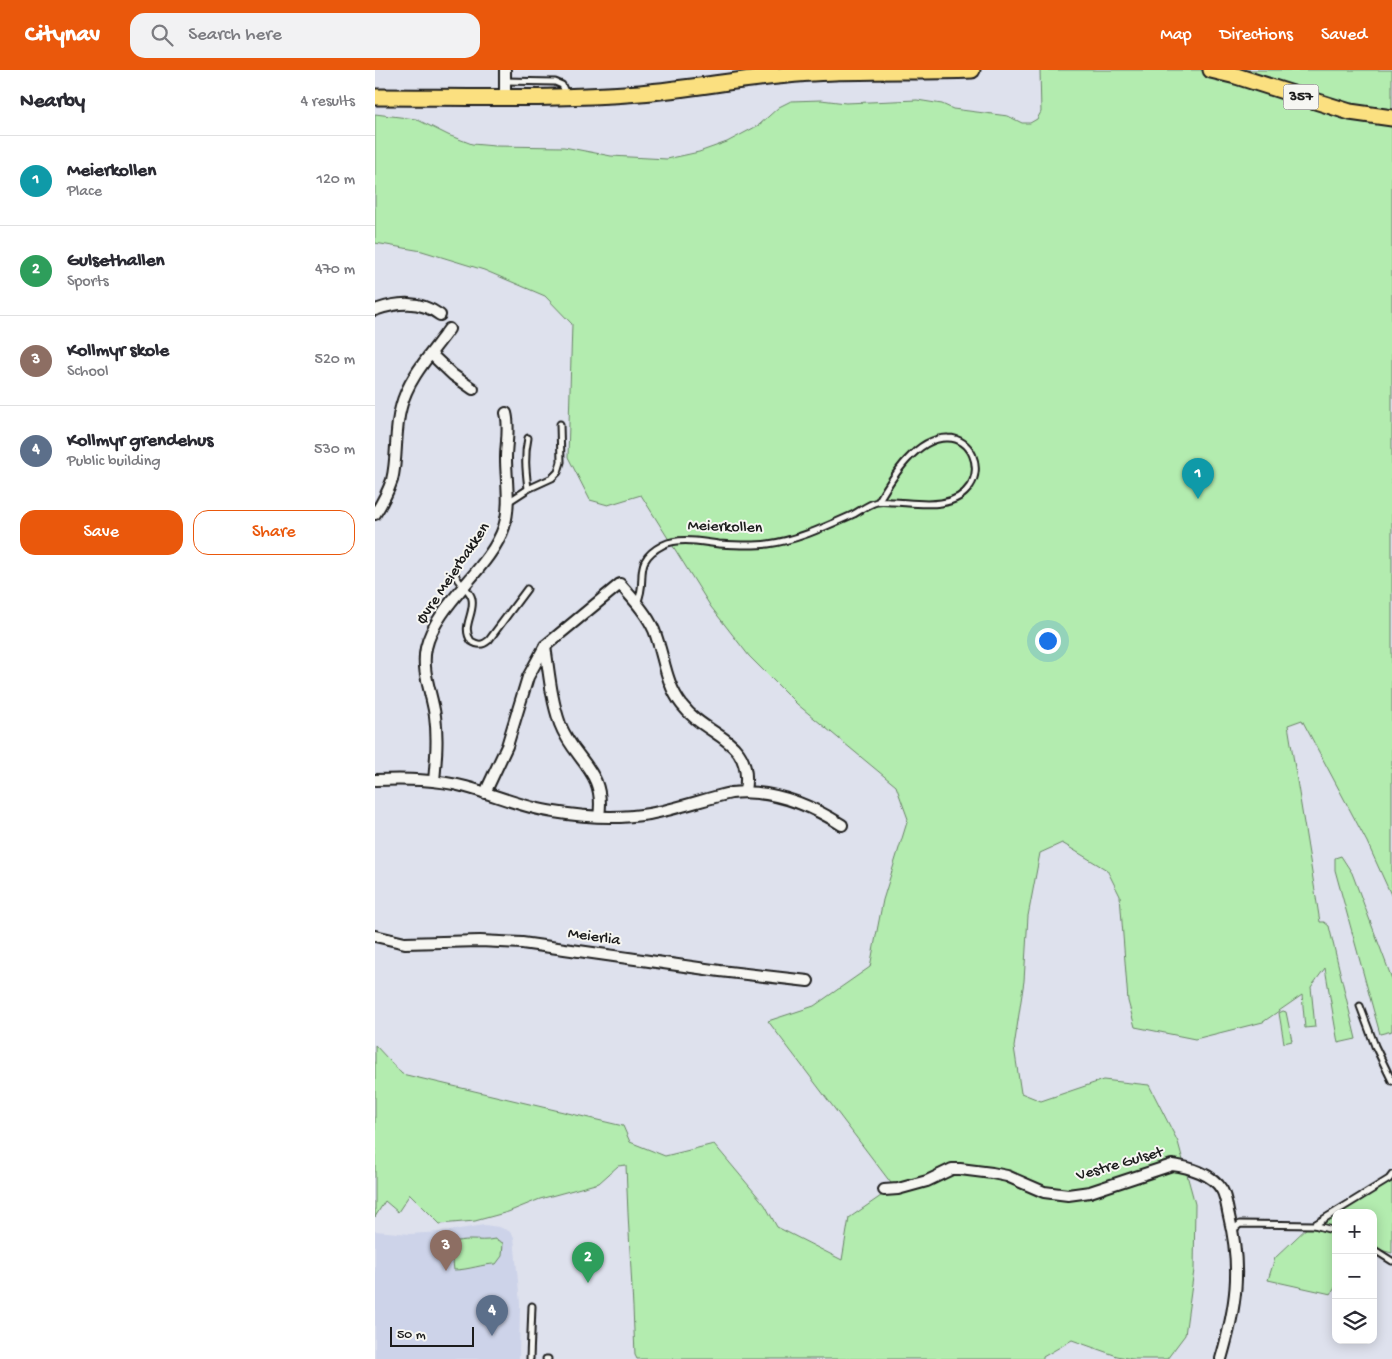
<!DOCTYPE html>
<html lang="en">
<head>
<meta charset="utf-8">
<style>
  :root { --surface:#fff; --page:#f2f2f3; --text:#2b2b33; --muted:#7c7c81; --line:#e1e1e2; --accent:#ea580c }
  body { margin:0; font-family:"Gochi Hand",sans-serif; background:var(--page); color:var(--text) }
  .controls { position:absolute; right:15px; bottom:15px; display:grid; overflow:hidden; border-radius:10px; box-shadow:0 2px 12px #0003 }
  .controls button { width:45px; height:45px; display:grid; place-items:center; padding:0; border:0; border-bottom:1px solid var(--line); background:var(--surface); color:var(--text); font:25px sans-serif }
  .scale { position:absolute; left:15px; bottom:12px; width:84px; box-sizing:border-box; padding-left:5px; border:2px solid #1c1c1c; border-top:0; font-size:14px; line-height:18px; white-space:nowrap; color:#1c1c1c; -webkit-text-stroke:4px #f6f6f2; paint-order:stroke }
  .you { position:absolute; left:672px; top:570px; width:18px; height:18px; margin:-12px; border:4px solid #fff; border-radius:50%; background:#1a73e8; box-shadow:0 0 0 8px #1a73e833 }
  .badge { display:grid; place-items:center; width:32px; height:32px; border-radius:50%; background:var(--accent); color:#fff; font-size:16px; font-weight:700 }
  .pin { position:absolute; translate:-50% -41px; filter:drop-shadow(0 1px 2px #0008) }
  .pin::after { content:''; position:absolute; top:26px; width:18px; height:15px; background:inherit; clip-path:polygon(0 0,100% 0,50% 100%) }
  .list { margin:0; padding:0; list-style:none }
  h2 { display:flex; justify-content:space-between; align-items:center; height:65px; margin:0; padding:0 20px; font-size:21px }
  h2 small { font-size:16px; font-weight:400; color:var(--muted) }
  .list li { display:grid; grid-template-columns:32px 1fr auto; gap:15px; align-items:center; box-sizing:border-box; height:90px; padding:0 20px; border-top:1px solid var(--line) }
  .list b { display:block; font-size:19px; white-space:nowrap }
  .list p { margin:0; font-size:16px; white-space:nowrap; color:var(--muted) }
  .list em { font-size:16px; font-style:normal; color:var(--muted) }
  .actions { display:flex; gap:10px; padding:15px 20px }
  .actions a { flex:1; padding:11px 0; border:1px solid var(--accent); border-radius:15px; text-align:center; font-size:18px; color:var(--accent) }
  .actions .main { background:var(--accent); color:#fff }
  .icon { flex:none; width:28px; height:28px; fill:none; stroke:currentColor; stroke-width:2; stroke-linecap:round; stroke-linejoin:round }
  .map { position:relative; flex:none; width:1017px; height:1289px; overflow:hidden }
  header { display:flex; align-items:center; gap:30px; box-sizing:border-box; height:70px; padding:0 25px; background:var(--accent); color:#fff }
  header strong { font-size:24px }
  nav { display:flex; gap:28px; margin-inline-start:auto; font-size:18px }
  .search { width:350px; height:45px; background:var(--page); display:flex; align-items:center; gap:12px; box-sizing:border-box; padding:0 18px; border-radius:15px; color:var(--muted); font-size:19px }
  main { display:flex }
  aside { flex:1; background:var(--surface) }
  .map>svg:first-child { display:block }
  .built { fill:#cdd3e9 }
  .green { fill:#b3ecaf; stroke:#688466 }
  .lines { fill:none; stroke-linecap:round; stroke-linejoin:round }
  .lane-casing { stroke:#1c1c1c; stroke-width:9 }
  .street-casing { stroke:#1c1c1c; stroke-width:14 }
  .primary-casing { stroke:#1c1c1c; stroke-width:19 }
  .lane { stroke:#f6f6f2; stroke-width:5 }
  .street { stroke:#f6f6f2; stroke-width:10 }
  .primary { stroke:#fbe080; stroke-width:15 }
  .labels { text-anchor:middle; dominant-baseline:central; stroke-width:4; stroke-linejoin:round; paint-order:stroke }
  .shield { fill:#f6f6f2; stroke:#5d5d5c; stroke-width:1 }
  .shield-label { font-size:15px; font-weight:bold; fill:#1c1c1c }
  .street-label { font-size:16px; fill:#1c1c1c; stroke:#f6f6f2 }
</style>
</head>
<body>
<header>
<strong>Citynav</strong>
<div class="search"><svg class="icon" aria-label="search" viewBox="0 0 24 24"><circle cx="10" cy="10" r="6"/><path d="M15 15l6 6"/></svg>Search here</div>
<nav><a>Map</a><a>Directions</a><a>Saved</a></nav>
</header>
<main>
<aside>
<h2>Nearby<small>4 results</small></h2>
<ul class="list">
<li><span class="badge" style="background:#0f9aa8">1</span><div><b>Meierkollen</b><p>Place</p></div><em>120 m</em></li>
<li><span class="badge" style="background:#2e9e5b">2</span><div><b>Gulsethallen</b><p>Sports</p></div><em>470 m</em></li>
<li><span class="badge" style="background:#8d6e63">3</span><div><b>Kollmyr skole</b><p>School</p></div><em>520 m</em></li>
<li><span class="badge" style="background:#5c6f8a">4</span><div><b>Kollmyr grendehus</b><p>Public building</p></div><em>530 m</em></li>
</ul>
<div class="actions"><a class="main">Save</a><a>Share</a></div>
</aside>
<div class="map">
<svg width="1017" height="1289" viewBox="0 0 1017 1289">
  <rect width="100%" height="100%" fill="#dee1ed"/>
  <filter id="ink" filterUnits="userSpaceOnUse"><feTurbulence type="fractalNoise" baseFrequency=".02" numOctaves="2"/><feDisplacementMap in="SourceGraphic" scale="10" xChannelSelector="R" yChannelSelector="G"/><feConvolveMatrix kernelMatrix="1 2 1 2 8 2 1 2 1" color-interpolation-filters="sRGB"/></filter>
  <g filter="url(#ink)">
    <path class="built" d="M109 1155 124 1157 134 1161 139 1167 145 1234 144 1289H0V1161L35 1164 66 1162Z"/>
    <g class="green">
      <path d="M665 0H1017V827L992 772 927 650 913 655 945 852H949L954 856 981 969 963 973 950 898 936 917 940 957 930 958 927 925 888 952 820 969 760 957 753 931 745 826 732 800 687 773 665 783 653 846 649 911 639 977 646 1023 666 1031 728 1010 774 1015 803 1072 820 1134 819 1200 810 1265 792 1289H757L742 1286 697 1270 668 1287V1289H262L260 1285C258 1222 253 1159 251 1095L243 1096 224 1113 165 1129 133 1142 100 1151 65 1154 35 1124 23 1142 10 1131 0 1147V975L27 1004 248 1056 255 1072 290 1086 339 1074 390 1135 402 1157 467 1190 474 1148 519 1117 393 951 439 936 495 897 508 830 533 749 521 716 422 634 374 586 336 537 266 425 233 435 215 430 193 387 197 254 170 226 109 200 47 181 0 173V44L41 49 73 65 97 74 120 76 189 77 236 86 292 89 324 82 352 72 384 55 404 37 416 31 446 30 471 33 542 30 567 34 578 39 633 46 647 53H655L662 49 666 42Z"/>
      <path d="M966 786 977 803 1017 909V961L1005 964 960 800V788Z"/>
      <path d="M908 941 911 942 917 971 909 973 904 943Z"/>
      <path d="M1017 1109V1183L998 1178V1143H961V1216L956 1224 893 1210 900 1188 937 1153 1001 1115Z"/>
      <path d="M120 1169 128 1173 127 1186 121 1194C107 1194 94 1200 79 1200L78 1192 70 1188H63L59 1183V1180C71 1173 82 1170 95 1170 104 1170 111 1171 120 1169Z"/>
    </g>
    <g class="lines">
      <defs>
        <g id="lane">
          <path d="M130 11 180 12 187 15 192 26"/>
          <path d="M153 368C149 386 151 401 153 419"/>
          <path d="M133 432 153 419 177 408 183 402 186 392 185 354"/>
          <path d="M80 503C82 515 95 518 97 529 100 544 86 556 96 571 103 575 107 576 114 570L152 519"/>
          <path d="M262 533C274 509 255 492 288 475 305 467 326 472 344 474 360 475 377 476 393 474 423 470 452 456 479 444 486 440 494 434 502 432 507 431 513 432 518 432 542 433 579 441 595 416 608 397 596 368 573 368 541 367 517 408 503 432"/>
          <path d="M985 936 1000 976 1017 1011"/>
          <path d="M939 1155 961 1161"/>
          <path d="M858 1160 865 1154 939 1155 1014 1109 1017 1105"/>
          <path d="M998 1179 1017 1191"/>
          <path d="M155 1289 157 1236"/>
          <path d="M171 1289H173"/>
        </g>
        <g id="street">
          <path d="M130 27V0"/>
          <path d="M0 240C23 232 45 230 65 245"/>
          <path d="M56 284 78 305 98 319"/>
          <path d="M0 444C7 433 13 422 17 410 23 386 19 361 26 337 33 308 57 283 74 259"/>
          <path d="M170 576C174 602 176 629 185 654 199 691 231 700 224 746"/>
          <path d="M0 710C31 709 61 709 91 717 121 725 149 738 179 742 209 747 244 749 274 744 302 739 329 729 356 723 395 719 434 734 467 755"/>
          <path d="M59 711C61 689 63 668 60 646 57 623 46 602 51 578 61 534 115 499 129 457 136 434 131 411 131 388 131 373 135 358 131 343"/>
          <path d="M110 723 132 676 153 607 170 576 245 514C257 528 271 542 279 560 289 585 290 613 307 635 332 668 379 668 370 721"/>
          <path d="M0 866 30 873 105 871 147 873 345 901 433 911"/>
          <path d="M509 1120 523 1119 552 1111 577 1099H585L617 1103 632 1106 669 1122 693 1125 715 1122 797 1095C814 1097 838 1104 847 1120 851 1127 852 1138 854 1146 867 1199 861 1237 846 1289"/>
        </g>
        <g id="primary">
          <path d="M836 0 861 6 975 42 1017 48"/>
          <path d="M0 27C88 27 177 30 265 23 323 18 380 6 438 3 491 0 544 2 597 0"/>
        </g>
      </defs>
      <use href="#lane" class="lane-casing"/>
      <use href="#street" class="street-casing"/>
      <use href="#primary" class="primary-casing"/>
      <use href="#lane" class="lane"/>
      <use href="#street" class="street"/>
      <use href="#primary" class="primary"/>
    </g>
  </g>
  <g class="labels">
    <rect class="shield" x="908.5" y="14.5" width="35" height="25" rx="4"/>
    <g class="shield-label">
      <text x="926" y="27">357</text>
    </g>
    <g class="street-label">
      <text transform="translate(350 458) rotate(2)">Meierkollen</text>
      <text transform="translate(79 504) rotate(-56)">Øvre Meierbakken</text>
      <text transform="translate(219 868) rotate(8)">Meierlia</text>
      <text transform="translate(745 1095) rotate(-16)">Vestre Gulset</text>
    </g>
  </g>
</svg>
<div class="controls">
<button>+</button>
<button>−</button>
<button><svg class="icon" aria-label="layers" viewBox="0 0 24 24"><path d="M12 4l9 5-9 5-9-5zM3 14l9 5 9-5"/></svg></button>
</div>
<div class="scale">50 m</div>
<div class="you"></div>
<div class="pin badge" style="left:823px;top:429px;background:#0f9aa8">1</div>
<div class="pin badge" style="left:213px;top:1213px;background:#2e9e5b">2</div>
<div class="pin badge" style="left:71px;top:1201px;background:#8d6e63">3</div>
<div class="pin badge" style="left:117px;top:1266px;background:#5c6f8a">4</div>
</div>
</main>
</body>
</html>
